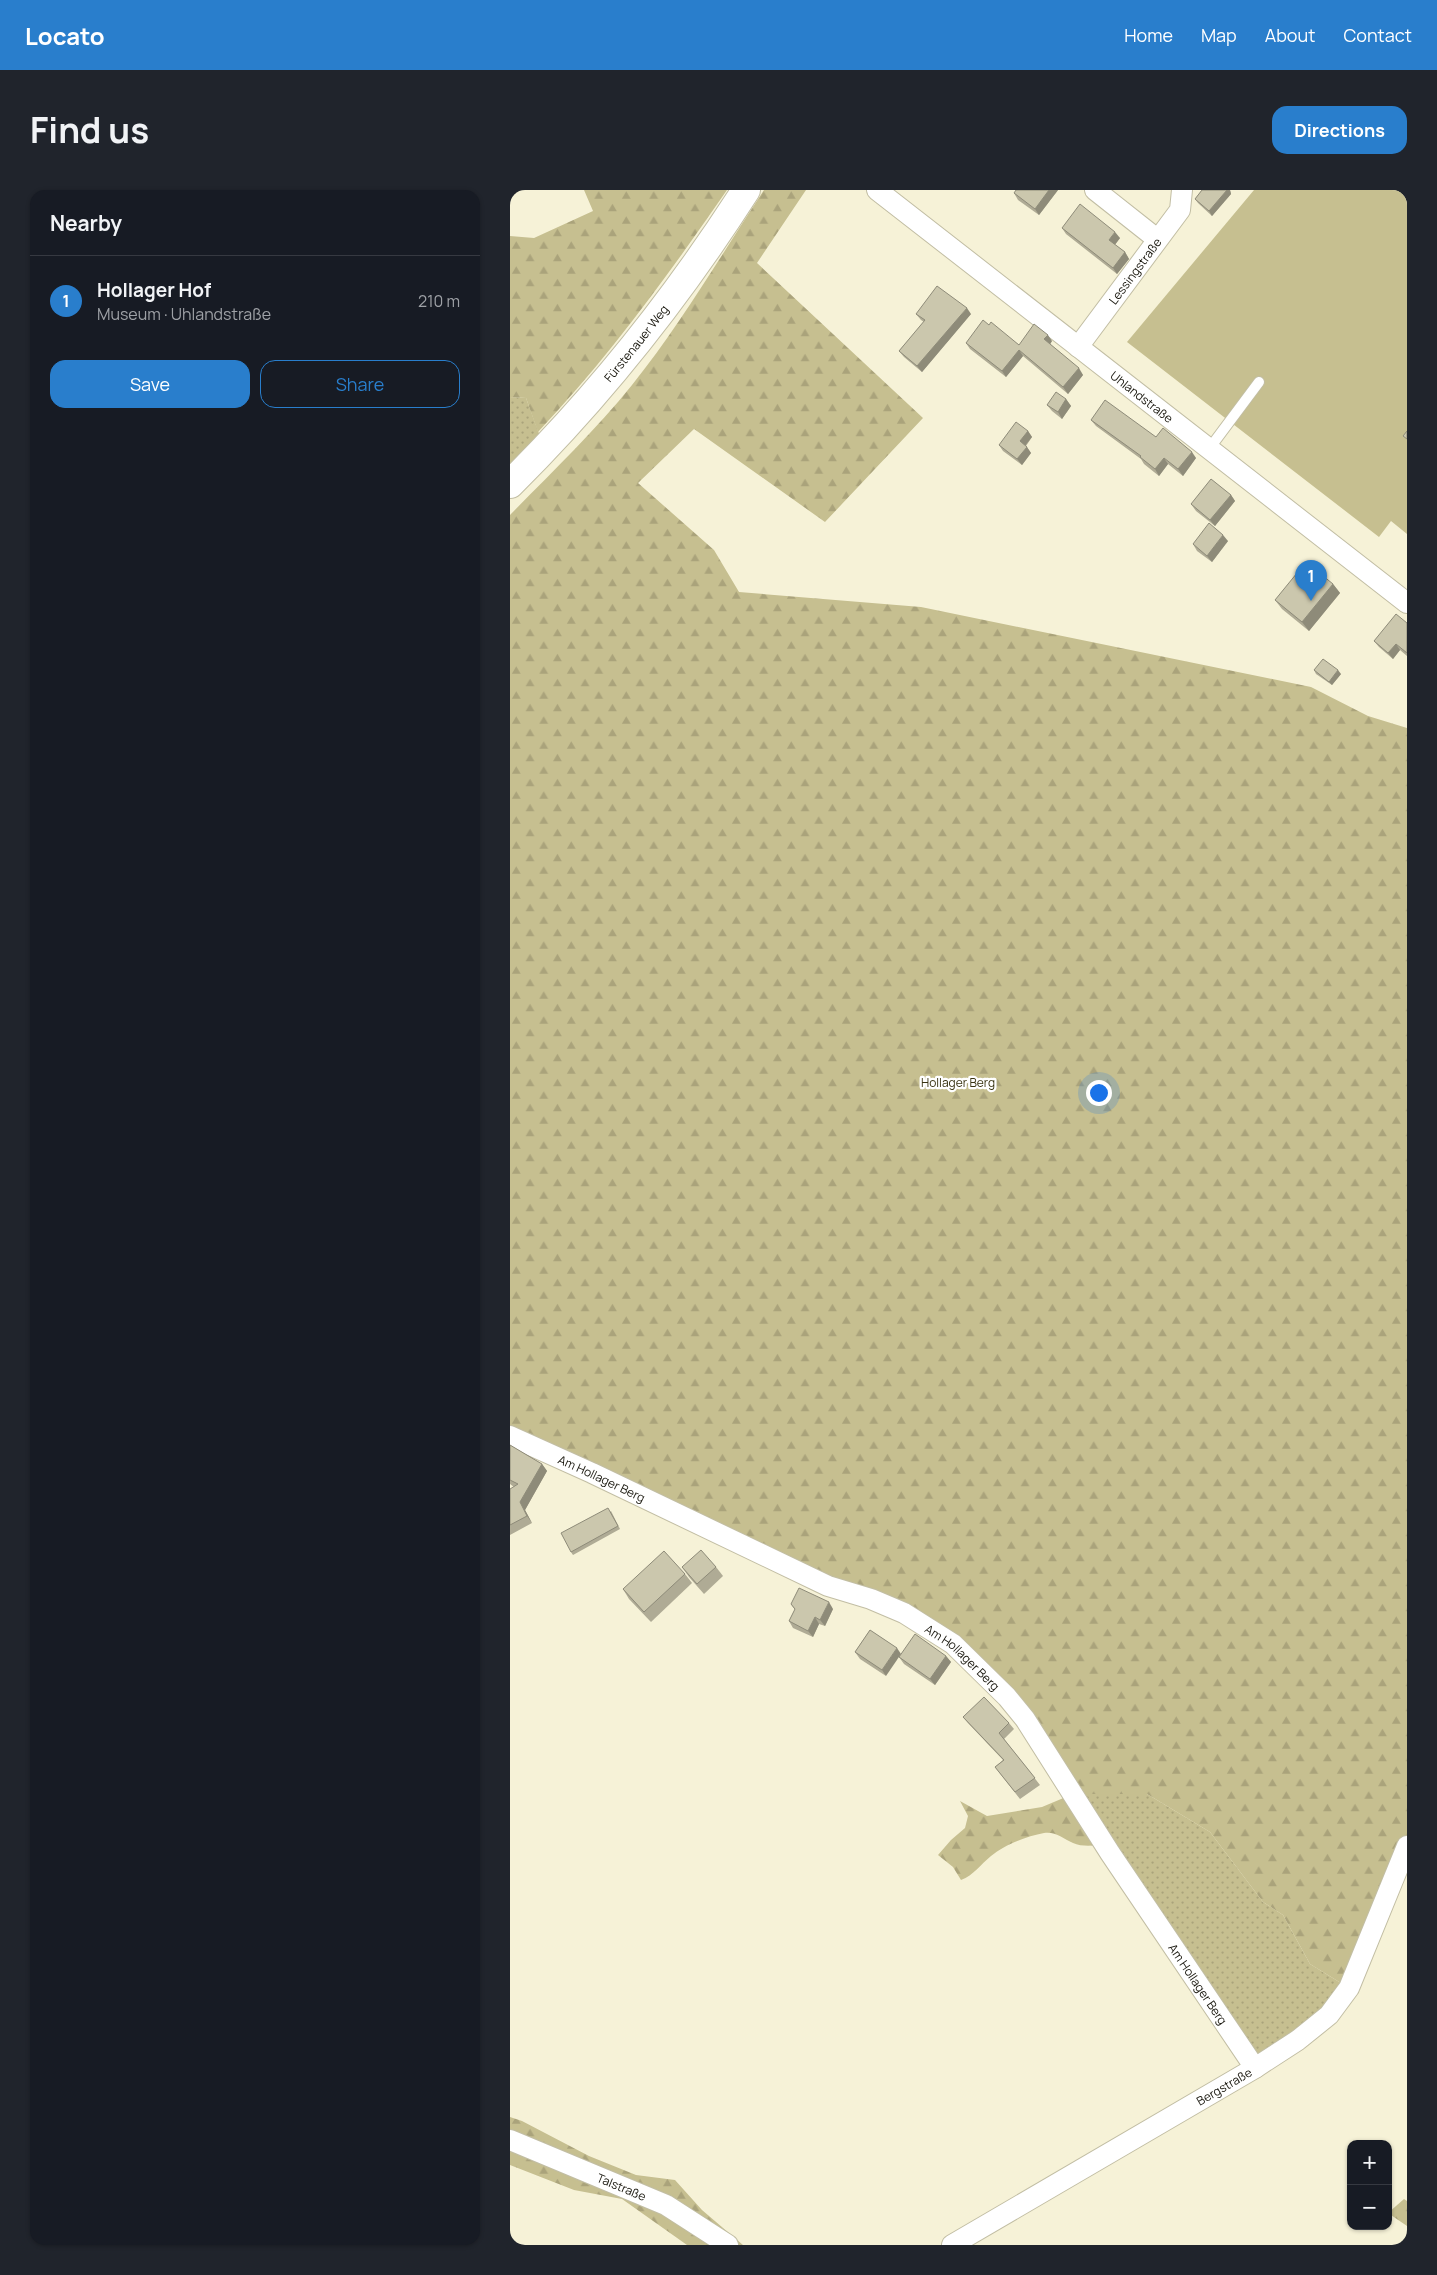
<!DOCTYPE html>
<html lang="en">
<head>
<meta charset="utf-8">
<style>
  :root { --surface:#171b24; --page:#20242c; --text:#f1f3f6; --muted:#9ea1a6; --line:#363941; --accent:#297ecc }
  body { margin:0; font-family:Manrope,sans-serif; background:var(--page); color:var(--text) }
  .controls { position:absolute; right:15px; bottom:15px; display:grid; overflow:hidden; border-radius:10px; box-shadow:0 1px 4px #0004 }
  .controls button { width:45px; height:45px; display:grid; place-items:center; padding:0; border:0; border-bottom:1px solid var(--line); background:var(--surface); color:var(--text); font:25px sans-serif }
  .you { position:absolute; left:588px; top:902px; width:18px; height:18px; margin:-12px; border:4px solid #fff; border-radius:50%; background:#1a73e8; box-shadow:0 0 0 8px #1a73e833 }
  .badge { display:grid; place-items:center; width:32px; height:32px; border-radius:50%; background:var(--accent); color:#fff; font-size:16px; font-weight:700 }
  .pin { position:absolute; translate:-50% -41px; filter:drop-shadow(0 1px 2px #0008) }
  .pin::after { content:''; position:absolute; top:26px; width:18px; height:15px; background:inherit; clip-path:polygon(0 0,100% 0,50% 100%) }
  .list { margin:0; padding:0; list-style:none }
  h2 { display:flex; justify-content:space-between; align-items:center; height:65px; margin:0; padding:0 20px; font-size:21px }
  h2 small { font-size:16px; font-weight:400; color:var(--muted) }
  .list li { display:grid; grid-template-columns:32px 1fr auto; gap:15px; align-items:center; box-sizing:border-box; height:90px; padding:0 20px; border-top:1px solid var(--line) }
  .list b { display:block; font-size:19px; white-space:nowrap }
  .list p { margin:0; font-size:16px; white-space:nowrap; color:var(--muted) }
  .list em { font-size:16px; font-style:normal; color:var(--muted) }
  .actions { display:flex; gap:10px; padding:15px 20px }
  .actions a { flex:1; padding:11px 0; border:1px solid var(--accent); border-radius:15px; text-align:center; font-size:18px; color:var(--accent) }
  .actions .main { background:var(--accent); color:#fff }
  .map { position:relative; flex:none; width:897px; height:2055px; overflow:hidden; border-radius:15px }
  header { display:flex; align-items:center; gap:30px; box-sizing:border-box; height:70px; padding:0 25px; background:var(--accent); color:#fff }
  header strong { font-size:24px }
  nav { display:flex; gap:28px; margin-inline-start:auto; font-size:18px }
  .intro { display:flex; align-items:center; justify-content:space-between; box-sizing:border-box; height:120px; padding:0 30px }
  h1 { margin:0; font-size:35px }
  .button { padding:12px 22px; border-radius:15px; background:var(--accent); color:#fff; font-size:18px; font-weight:700 }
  main { display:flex; gap:30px; padding:0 30px }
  aside { flex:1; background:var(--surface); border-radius:15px; box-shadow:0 1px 4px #0004 }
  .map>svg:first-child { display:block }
  .grass { fill:url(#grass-dots) }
  .forest { fill:url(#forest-firs) }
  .pitch { fill:#c6bf90 }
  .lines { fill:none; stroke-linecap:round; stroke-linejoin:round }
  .lane-casing { stroke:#c2bea4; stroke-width:12 }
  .street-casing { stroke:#c2bea4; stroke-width:22 }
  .secondary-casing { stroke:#c2bea4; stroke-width:30 }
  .lane { stroke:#fff; stroke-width:10 }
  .street { stroke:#fff; stroke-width:20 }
  .secondary { stroke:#fff; stroke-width:28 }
  .wall { fill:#afab95 }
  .shaded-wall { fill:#8e8b79 }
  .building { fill:#cbc7ad; stroke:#8e8b79 }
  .labels { text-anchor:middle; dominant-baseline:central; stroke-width:4.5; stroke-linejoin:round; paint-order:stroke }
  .street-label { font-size:12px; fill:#19170e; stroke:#fff }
  .park-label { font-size:12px; fill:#393312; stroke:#fff }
</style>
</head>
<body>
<header>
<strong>Locato</strong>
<nav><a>Home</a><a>Map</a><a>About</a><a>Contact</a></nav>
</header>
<div class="intro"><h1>Find us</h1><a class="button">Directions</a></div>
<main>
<aside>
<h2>Nearby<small></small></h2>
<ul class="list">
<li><span class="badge">1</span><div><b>Hollager Hof</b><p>Museum · Uhlandstraße</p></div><em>210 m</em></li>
</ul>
<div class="actions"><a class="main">Save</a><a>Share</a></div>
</aside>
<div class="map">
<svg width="897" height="2055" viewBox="0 0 897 2055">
  <defs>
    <pattern id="grass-dots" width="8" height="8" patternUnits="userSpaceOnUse" patternTransform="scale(1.25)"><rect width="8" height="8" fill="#c6bf90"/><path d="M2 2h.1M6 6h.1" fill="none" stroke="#aaa37b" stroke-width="1.8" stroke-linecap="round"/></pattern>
    <pattern id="forest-firs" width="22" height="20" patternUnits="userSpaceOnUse" patternTransform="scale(1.25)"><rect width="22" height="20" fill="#c6bf90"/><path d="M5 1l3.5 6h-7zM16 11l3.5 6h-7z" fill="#aaa37b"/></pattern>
  </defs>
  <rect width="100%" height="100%" fill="#f6f2d7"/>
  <g class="grass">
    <path d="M0 207 16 208 35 260 0 294Z"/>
    <path d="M563 1604H637L700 1642 753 1712 773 1725 800 1774 839 1798 745 1878Z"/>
  </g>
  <g class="forest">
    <path d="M74 0H217C159 84 99 167 28 242L16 208 0 207V46L24 48 83 21Z"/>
    <path d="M254 0H296L247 73 413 228 315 332 184 239 128 293 204 360 229 402 411 417 801 497 858 526 897 538V1656L839 1798 800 1774 773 1725 753 1712 700 1642 637 1604H564L594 1654C584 1656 572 1657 563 1653 554 1649 545 1641 534 1643 517 1646 494 1655 481 1666 470 1675 464 1685 451 1690L443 1677 428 1665 441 1650 455 1638 458 1626 450 1611 477 1626 532 1617 563 1604 443 1454 0 1247V325C41 283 85 241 122 195 171 134 211 65 254 0Z"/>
    <path d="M0 1927 12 1931 79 1966 126 1985 165 1990 192 2020 233 2055H177L112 2009 64 2000 0 1975Z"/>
    <path d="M894 2009 897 2011V2036L878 2023Z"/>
  </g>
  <path class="pitch" d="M744 0H897V344L881 331 869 347 617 152Z"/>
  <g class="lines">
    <defs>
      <path id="lane" d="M699 259 749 192"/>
      <g id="street">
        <path id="s1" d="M367 0 897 413"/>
        <path d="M585 0 647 49"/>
        <path id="s2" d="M568 157 670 20 672 0"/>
        <path id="s3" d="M0 1246 82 1283 318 1396 361 1409 394 1423 443 1454 497 1507 515 1529 600 1663 745 1878"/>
        <path id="s4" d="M0 1950 156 2015 218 2055"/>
        <path id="s5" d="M442 2055 745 1878 788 1850 819 1825 839 1798 897 1656"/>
      </g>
      <g id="secondary">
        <path id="s6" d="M0 294C90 205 168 106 236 0"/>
      </g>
    </defs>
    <use href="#lane" class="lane-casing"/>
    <use href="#street" class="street-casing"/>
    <use href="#secondary" class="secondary-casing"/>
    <use href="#lane" class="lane"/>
    <use href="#street" class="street"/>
    <use href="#secondary" class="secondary"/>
  </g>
  <g class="wall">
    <path d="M548 0 529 25 508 10 504 3Z"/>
    <path d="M692 0H720L721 4 702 26 688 13 685 9Z"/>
    <path d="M552 38 610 48 605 55 615 62 619 69 607 84 556 44Z"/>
    <path d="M406 124H461L412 182 394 167 389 161 414 132 411 130Z"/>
    <path d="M479 135 509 155 542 151 540 154 573 185 558 204 513 166 496 187 460 159 456 153Z"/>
    <path d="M556 209 561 216 552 229 542 221 537 215Z"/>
    <path d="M581 230 646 247 686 268 673 286 658 274 649 286 634 274 631 269 586 236Z"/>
    <path d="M518 241 522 247 516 256 521 263 512 275 493 261 489 255Z"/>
    <path d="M721 305 725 311 705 336 686 321 681 314Z"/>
    <path d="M718 351 702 372 687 361 683 354Z"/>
    <path d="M823 394 830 403 799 441 772 419 765 410Z"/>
    <path d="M897 433V466L890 460 883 469 869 457 864 451Z"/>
    <path d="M804 480 831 484 822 495 806 484Z"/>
    <path d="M0 1255 32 1274 37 1281 15 1320 22 1333 0 1345V1299L4 1297 0 1294Z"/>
    <path d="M101 1321 110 1339 63 1365 61 1362Z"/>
    <path d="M172 1377H206L213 1386 194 1404 179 1387Z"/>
    <path d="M175 1384 182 1393 141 1432 119 1409 113 1399Z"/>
    <path d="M281 1414 323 1419 315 1436 309 1434 303 1447 283 1438 279 1431 285 1420Z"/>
    <path d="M360 1440 376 1486 350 1469 345 1462Z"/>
    <path d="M436 1466 441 1472 425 1495 394 1474 389 1467Z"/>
    <path d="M453 1527 499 1533 504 1539 494 1549 530 1595 510 1609 485 1577 493 1570 458 1533Z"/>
  </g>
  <g class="shaded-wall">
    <path d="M539 0H548L529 25 525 19Z"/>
    <path d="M717 0H720L721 4 702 26 699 21Z"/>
    <path d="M605 42 610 48 603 57 599 50Z"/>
    <path d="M615 62 619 69 607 84 603 78Z"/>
    <path d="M457 118 461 124 412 182 407 176Z"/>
    <path d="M538 145 542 151 539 156 534 149Z"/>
    <path d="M509 160 513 166 496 187 492 181Z"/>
    <path d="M569 178 573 185 558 204 553 197Z"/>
    <path d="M556 209 561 216 552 229 548 222Z"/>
    <path d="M518 241 522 247 514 257 510 251Z"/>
    <path d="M517 257 521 263 512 275 507 269Z"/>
    <path d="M682 262 686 268 673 286 668 279Z"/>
    <path d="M654 268 658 274 649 286 645 279Z"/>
    <path d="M721 305 725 311 705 336 700 330Z"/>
    <path d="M713 345 718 351 702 372 697 366Z"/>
    <path d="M823 394 830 403 799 441 792 432Z"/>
    <path d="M886 454 890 460 883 469 878 463Z"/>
    <path d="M828 480 831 484 822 495 819 492Z"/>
    <path d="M32 1274 37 1281 15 1320 22 1333 17 1326 10 1312Z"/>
    <path d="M319 1412 323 1419 315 1436 310 1430Z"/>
    <path d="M305 1427 309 1434 303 1447 298 1441Z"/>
    <path d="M387 1458 391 1464 376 1486 372 1480Z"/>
    <path d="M436 1466 441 1472 425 1495 420 1489Z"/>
  </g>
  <g class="building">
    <path d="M506 0H539L525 19 504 3Z"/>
    <path d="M692 0H717L699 21 685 9Z"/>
    <path d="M570 14 605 42 599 50 615 62 603 78 552 38Z"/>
    <path d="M427 96 457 118 407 176 389 161 415 130 406 124Z"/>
    <path d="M473 130 479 135 481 132 509 155 524 134 538 145 534 149 569 178 553 197 509 160 492 181 456 153Z"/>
    <path d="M546 202 556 209 548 222 537 215Z"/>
    <path d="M595 210 646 247 653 238 682 262 668 279 654 268 645 279 630 267 631 266 581 230Z"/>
    <path d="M506 232 518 241 510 251 517 257 507 269 489 255Z"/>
    <path d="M897 241V249L893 246Z"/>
    <path d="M701 289 721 305 700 330 681 314Z"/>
    <path d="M699 333 713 345 697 366 683 354Z"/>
    <path d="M796 372 823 394 792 432 765 410Z"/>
    <path d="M886 424 897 433V463L886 454 878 463 864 451Z"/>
    <path d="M813 469 828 480 819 492 804 480Z"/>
    <path d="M0 1255 32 1274 10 1312 17 1326 0 1335V1299L8 1294 0 1290Z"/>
    <path d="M98 1318 108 1336 61 1362 51 1343Z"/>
    <path d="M191 1360 206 1377 187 1394 172 1377Z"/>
    <path d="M154 1361 175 1384 134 1422 113 1399Z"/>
    <path d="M289 1398 319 1412 310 1430 305 1427 298 1441 279 1431 285 1419 281 1414Z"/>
    <path d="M360 1440 387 1458 372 1480 345 1462Z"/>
    <path d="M405 1444 436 1466 420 1489 389 1467Z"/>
    <path d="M474 1507 499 1533 489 1543 525 1588 505 1602 485 1577 494 1570 453 1527Z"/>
  </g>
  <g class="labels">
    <g class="street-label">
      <text stroke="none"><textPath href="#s2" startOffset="95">Lessingstraße</textPath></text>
      <text stroke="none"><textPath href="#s6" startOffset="189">Fürstenauer Weg</textPath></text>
      <text stroke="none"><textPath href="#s1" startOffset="336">Uhlandstraße</textPath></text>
      <text stroke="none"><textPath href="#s3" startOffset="101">Am Hollager Berg</textPath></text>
      <text stroke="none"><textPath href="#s3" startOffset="506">Am Hollager Berg</textPath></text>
      <text stroke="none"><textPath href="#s3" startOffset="911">Am Hollager Berg</textPath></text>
      <text stroke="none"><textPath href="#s5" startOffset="315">Bergstraße</textPath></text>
      <text stroke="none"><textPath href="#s4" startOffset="121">Talstraße</textPath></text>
    </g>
    <g class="park-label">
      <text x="448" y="892">Hollager Berg</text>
    </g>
  </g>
</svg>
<div class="controls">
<button>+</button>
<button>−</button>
</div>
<div class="you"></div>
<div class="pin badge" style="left:801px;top:411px">1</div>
</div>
</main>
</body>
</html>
